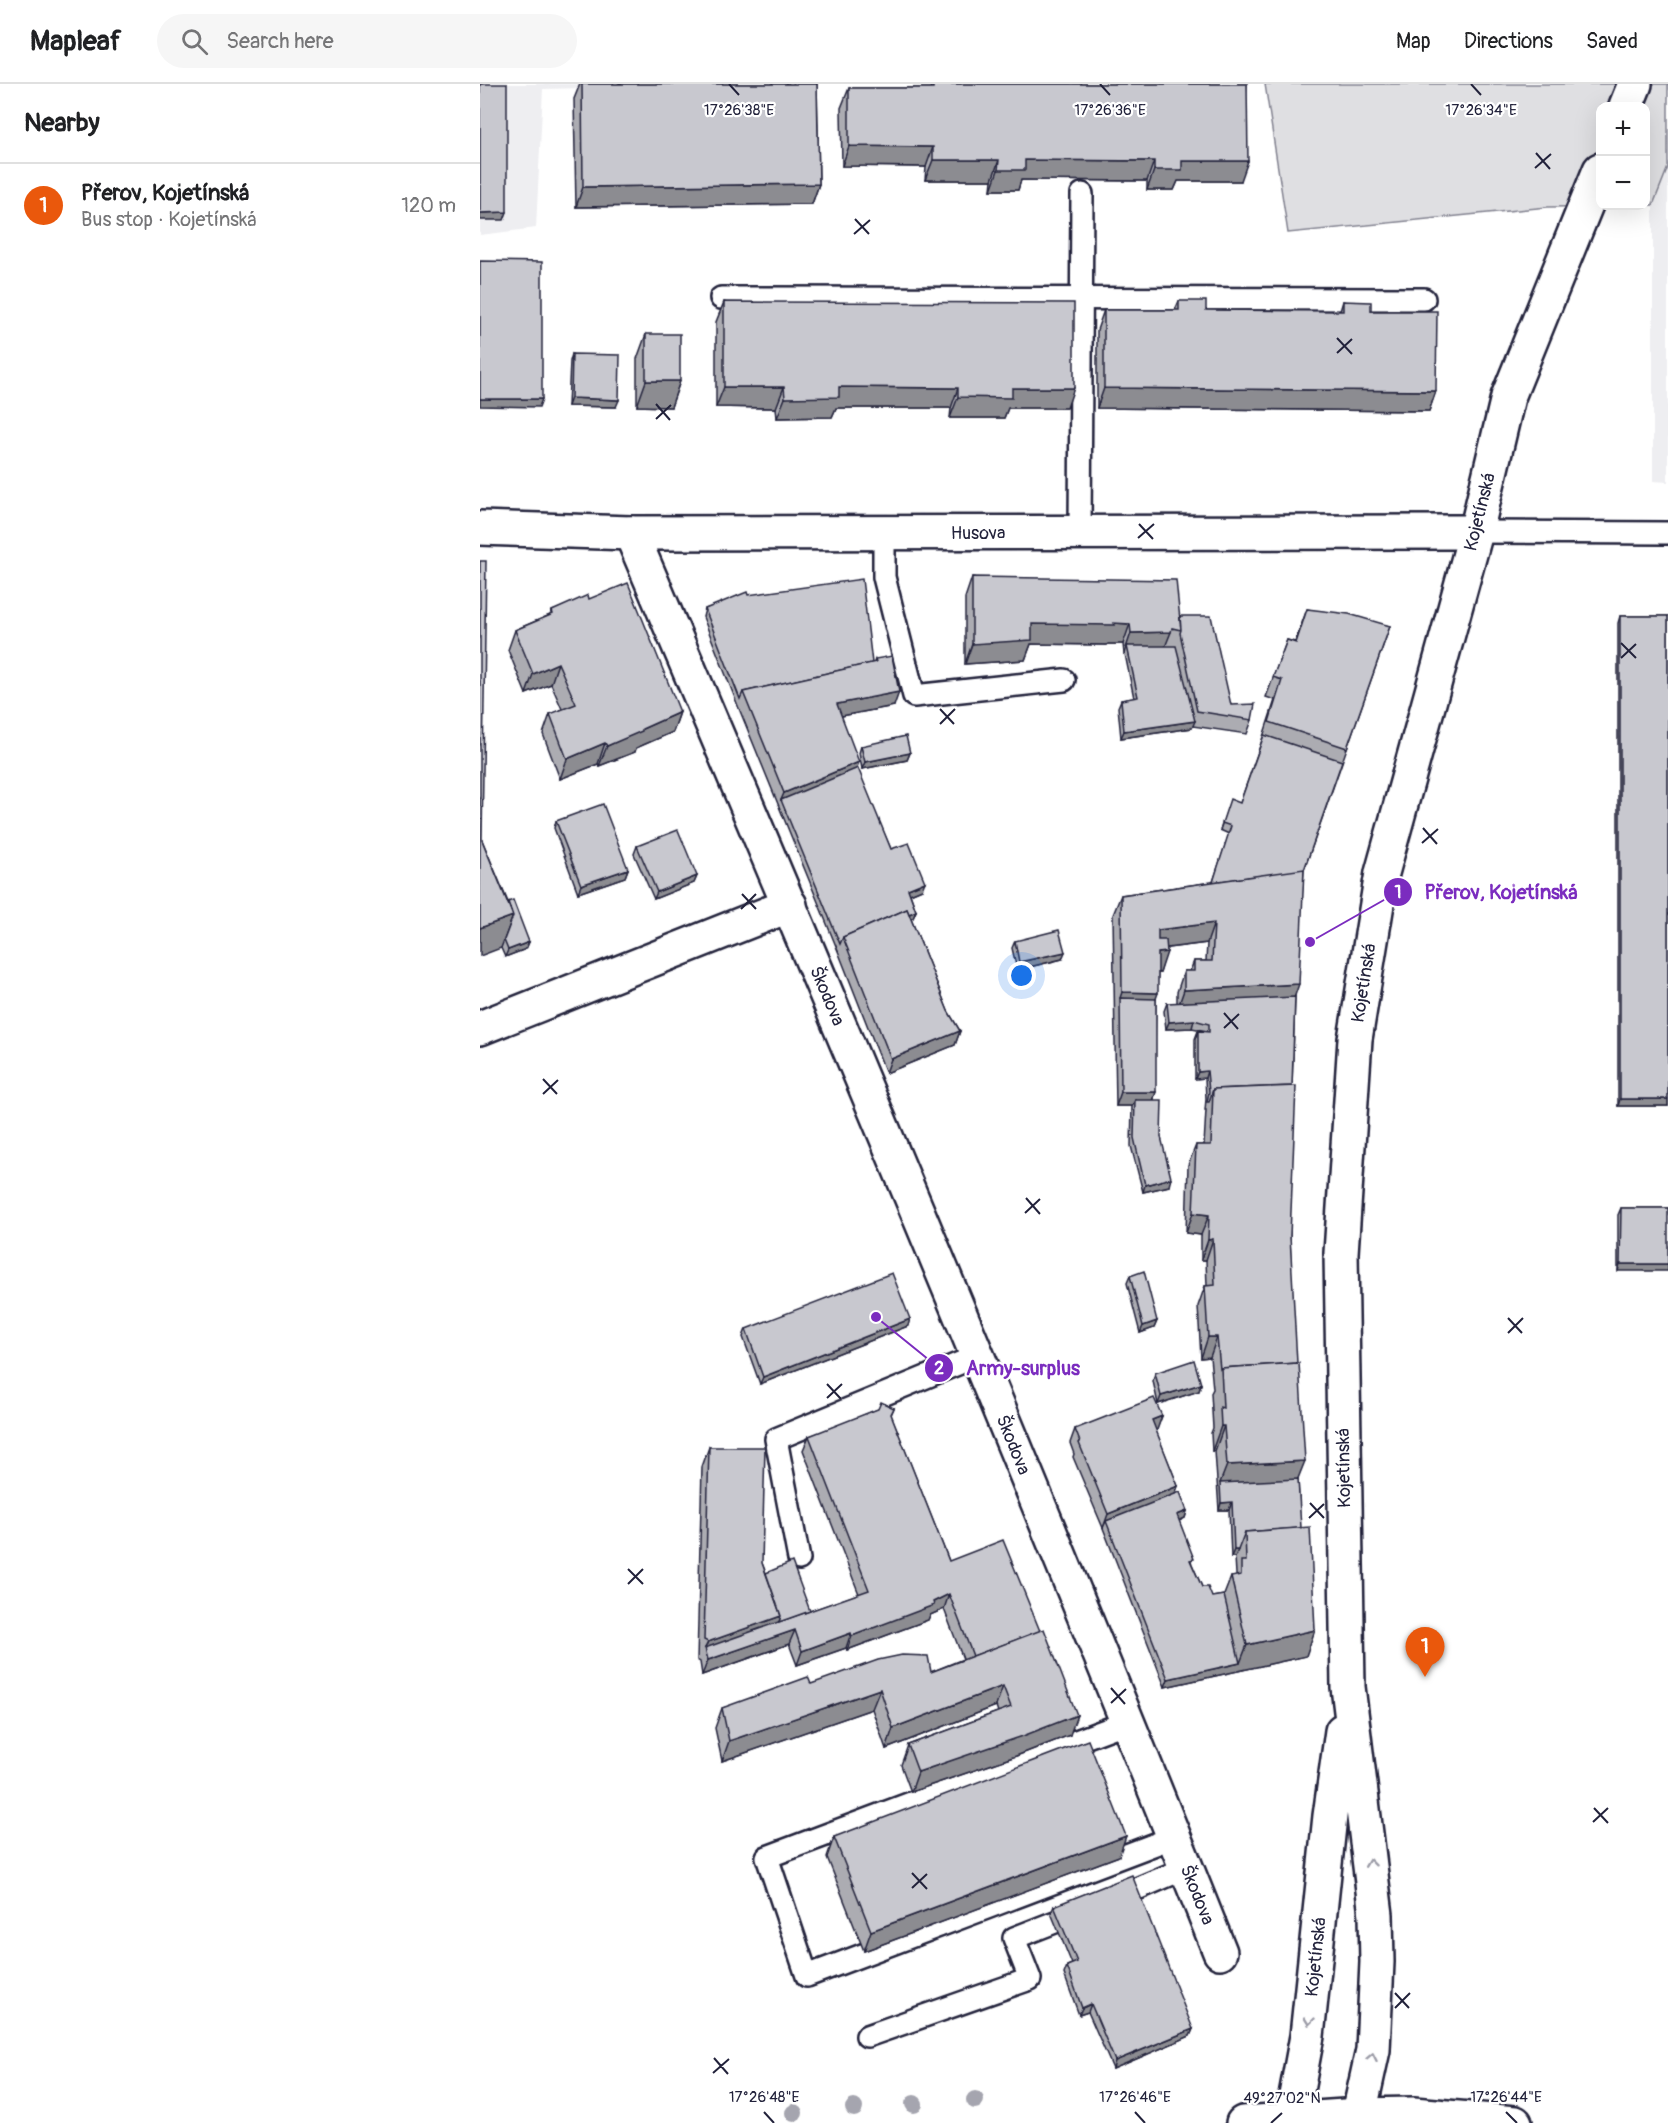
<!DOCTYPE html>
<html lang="en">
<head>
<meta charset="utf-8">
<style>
  :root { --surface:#fff; --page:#f6f6f6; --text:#202124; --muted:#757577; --line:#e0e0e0; --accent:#ea580c }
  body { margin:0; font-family:Pangolin,sans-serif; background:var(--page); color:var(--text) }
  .controls { position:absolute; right:18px; top:18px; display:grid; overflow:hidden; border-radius:12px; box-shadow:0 6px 24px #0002 }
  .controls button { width:54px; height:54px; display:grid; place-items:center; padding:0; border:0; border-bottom:2px solid var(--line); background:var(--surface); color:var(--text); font:30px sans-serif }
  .you { position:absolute; left:542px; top:892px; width:21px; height:21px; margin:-15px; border:4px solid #fff; border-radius:50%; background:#1a73e8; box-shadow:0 0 0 9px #1a73e833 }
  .badge { display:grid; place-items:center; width:39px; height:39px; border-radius:50%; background:var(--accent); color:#fff; font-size:20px; font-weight:700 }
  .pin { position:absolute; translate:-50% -50px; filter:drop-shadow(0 2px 3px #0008) }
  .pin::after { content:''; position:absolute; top:32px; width:21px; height:18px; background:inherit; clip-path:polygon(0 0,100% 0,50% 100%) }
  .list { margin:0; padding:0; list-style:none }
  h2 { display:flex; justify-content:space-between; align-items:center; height:78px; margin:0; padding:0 24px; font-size:26px }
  h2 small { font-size:20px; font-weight:400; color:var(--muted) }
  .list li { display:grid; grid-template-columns:39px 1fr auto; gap:18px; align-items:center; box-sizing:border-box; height:84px; padding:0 24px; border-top:2px solid var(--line) }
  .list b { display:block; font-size:22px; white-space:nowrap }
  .list p { margin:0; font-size:20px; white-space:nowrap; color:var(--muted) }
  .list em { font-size:20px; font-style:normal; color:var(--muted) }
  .icon { flex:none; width:33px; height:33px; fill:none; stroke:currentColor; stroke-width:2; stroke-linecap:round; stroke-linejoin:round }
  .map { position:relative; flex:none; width:1188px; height:2039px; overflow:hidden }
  header { display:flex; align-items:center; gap:36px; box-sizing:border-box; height:84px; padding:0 30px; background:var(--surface); border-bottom:2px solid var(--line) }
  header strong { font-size:28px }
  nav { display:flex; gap:33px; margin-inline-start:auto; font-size:21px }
  .search { width:420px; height:54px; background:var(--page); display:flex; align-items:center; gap:15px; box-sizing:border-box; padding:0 21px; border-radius:33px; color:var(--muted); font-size:22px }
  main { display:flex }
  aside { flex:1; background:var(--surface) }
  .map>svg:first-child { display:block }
  .built { fill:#eeeef1 }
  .green { fill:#dfdfe2; stroke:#80808e; stroke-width:1.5 }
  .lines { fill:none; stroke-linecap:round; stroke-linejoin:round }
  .lane-casing { stroke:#22223b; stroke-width:26 }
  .street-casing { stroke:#22223b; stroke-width:38 }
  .secondary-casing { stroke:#22223b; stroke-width:38 }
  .primary-casing { stroke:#22223b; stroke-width:38 }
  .lane { stroke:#fff; stroke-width:21 }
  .street { stroke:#fff; stroke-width:33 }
  .secondary { stroke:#fff; stroke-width:33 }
  .primary { stroke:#fff; stroke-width:33 }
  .tree { fill:#a5a5af }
  .wall { fill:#acacb2; stroke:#22223b; stroke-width:1.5 }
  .shaded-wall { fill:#8c8c91; stroke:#22223b; stroke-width:1.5 }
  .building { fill:#c8c8cf; stroke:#22223b; stroke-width:1.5 }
  .oneway { stroke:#9c9ca7 }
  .ticks { fill:none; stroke:#22223b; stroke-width:2 }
  .labels { text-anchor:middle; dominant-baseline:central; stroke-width:4.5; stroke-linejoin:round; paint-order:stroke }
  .street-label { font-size:18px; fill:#22223b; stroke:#fff }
  .ticks-label { font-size:15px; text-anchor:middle; fill:#22223b; stroke:#fff; stroke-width:4.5; stroke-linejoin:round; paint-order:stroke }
  .leader { fill:none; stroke:#7b2cbf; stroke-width:2 }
  .callout-dot { fill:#7b2cbf; stroke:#fff; stroke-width:2 }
  .mark-label { font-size:18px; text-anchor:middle; font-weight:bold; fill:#fff }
  .callout-label { font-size:20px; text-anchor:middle; font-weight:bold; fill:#7b2cbf; stroke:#fff; stroke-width:4.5; stroke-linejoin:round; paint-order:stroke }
</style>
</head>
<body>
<header>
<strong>Mapleaf</strong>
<div class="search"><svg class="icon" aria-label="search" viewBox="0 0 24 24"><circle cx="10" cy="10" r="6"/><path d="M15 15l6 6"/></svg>Search here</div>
<nav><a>Map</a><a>Directions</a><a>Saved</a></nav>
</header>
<main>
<aside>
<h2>Nearby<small></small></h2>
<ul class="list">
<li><span class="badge">1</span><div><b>Přerov, Kojetínská</b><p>Bus stop · Kojetínská</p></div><em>120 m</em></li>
</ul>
</aside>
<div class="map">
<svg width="1188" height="2039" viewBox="0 0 1188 2039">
  <rect width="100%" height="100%" fill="#fff"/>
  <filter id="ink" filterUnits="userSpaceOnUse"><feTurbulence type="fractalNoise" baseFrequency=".0167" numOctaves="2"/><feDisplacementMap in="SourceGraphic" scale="12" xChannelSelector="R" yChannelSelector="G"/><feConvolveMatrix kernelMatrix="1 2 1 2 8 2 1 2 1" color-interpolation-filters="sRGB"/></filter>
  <g filter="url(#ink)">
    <g class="built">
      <path d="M0 0H282L63 5 56 144 0 151Z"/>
      <path d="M1188 83V398L1173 397V121Z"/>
    </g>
    <path class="green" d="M785 0H1188V83L1173 121H1166V22H1120V122H1156L1068 123 808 149Z"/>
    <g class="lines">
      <defs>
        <g id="lane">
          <path d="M241 214 944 215"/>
          <path d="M996 448 1188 449"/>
          <path d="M404 449V493L434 612 584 596"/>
          <path d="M600 449 602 110"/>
          <path d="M319 1475 296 1355 497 1272"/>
          <path d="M647 1638 287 1773 327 1892 694 1753"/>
          <path d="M652 1807 706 1784"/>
          <path d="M387 1952 550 1895 534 1854 575 1838"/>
        </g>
        <g id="street">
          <path d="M0 444 151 449 996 448"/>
          <path d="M151 449C352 920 550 1392 740 1868"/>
          <path d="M0 944 310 821"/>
        </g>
        <g id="secondary">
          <path d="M1146 22 1155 0"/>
          <path d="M811 2039 827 1952 850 1732 862 1647"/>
          <path d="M877 2039 893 1966 897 1878 896 1831 868 1603 861 1169 875 955 902 789 996 448 1028 313 1120 86"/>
        </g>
        <path id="primary" d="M763 2039 879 2031 933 2030 1035 2039"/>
      </defs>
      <use href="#lane" class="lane-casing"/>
      <use href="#street" class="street-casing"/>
      <use href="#secondary" class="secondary-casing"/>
      <use href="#primary" class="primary-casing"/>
      <use href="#lane" class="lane"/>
      <use href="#street" class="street"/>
      <use href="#secondary" class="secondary"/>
      <use href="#primary" class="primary"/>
    </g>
    <g class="tree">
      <circle cx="495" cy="2016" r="9"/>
      <circle cx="434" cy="2020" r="9"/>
      <circle cx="374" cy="2024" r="9"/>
      <circle cx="314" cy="2029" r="9"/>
    </g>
    <g class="wall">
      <path d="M100 0H337L339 100 332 120 96 123 94 15Z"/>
      <path d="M452 0H767L761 97H698L694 106H667V97L541 96 538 106H511L512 96H445L446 83 362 82 361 24 369 4H450Z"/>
      <path d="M699 217 726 226 860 227 863 217 891 227 956 307 949 327 617 324V246L624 226H695Z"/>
      <path d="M244 218 587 324H528L524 334H470L471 324H356L352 333 297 334 296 324 236 323V238Z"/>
      <path d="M166 250 200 297 191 323 157 322V275Z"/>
      <path d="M92 270 136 323 88 322 90 277Z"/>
      <path d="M492 493 700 532 751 621 772 636 767 650 713 642 712 644 641 654 638 623 641 616 654 614 645 570H644L643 560H628L627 561 551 560 545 576 485 580V514Z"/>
      <path d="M268 511 392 579H394L395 575 414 622 361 632 376 685 411 765 442 805 430 810 436 827 433 834 431 835 468 927 480 947 475 961 406 989 358 867 258 622 223 533 225 525Z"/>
      <path d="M109 515 200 628 193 648 156 664 155 668 119 682 118 680 80 695 63 650 70 630 82 625 71 600 46 610 28 566 35 546 70 531 72 527Z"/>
      <path d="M827 525 910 542 824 786 815 913 812 1002 810 1152 818 1395 826 1572 685 1603 623 1444 593 1373 594 1370 590 1359 595 1345 682 1332 676 1347 698 1402 695 1410 707 1427 705 1434 699 1437 712 1480 722 1503 732 1513 744 1511 751 1493H756V1490L755 1473H751L749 1426H739L735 1367H732L731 1349 733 1344 731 1309 733 1305 730 1273 721 1274 718 1222 725 1202H727L726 1176H721V1151L706 1149 708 1081 716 1061H724L726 1026H725L726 1015 725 994 715 995V955L718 947H727L712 944 686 945 684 927 687 919H697V908L704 887H710L714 877H726L727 859 687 864 680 889H678L676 915 674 1016 689 1102 663 1108 651 1062 652 1022H636L633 831 641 811 733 798 749 750 740 746 748 723 760 719 781 659 795 616 786 613 807 556 815 558Z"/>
      <path d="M1140 532H1188V1022H1138V539Z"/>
      <path d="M381 662 430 669 427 676 382 685 379 669Z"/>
      <path d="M76 737 148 785 145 793 98 809 74 744Z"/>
      <path d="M2 756 28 818 49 858 46 865 25 873 21 864Z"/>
      <path d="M157 762 217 792 214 799 174 815 154 770Z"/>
      <path d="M535 857 582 875 537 886 532 864Z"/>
      <path d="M1141 1124H1188L1138 1187V1131Z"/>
      <path d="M650 1192 677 1237 674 1244 660 1249 647 1199Z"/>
      <path d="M428 1242 280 1300 263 1253 266 1245Z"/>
      <path d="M675 1289 721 1300 719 1307 678 1320 673 1297Z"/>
      <path d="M414 1324 411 1331 469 1477 590 1651 536 1672 431 1708 421 1681 428 1661 518 1628 516 1622 406 1665 392 1625 242 1677 235 1644 242 1624 331 1600 451 1588 483 1575 464 1525 450 1531 448 1536 367 1566 366 1564 317 1581 309 1560 222 1591 220 1578 217 1576 222 1383 229 1363 282 1479 286 1489 330 1527 379 1510 323 1366 329 1352Z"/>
      <path d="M354 1753 639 1772 384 1867 347 1773Z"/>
      <path d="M574 1822 713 1945 710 1952 633 1985 608 1928 599 1931 584 1890 587 1882 592 1880 571 1829Z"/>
    </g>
    <g class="shaded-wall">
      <path d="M369 62 453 63 446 83 362 82Z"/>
      <path d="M453 76H519L512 96H445Z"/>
      <path d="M545 76 674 77 667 97 541 96 538 106H511L518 86Z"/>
      <path d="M702 77H768L761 97H698L694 106H667L674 86Z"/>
      <path d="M339 100 332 120 96 123 103 103Z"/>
      <path d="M27 128 24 136H0V129Z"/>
      <path d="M166 297H200L191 323 157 322Z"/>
      <path d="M244 303H304L296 324 236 323Z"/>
      <path d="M359 303 478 304 471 324H356L352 333 297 334 305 314Z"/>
      <path d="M532 304H594L587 324H528L524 334H470L478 313Z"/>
      <path d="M624 304 956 307 949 327 617 324Z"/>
      <path d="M91 314 139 316 136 323 88 322Z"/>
      <path d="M0 315H62L59 323 0 322Z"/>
      <path d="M552 540 634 539 650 540 643 560H628L627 561 551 560 545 576 485 580 492 560Z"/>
      <path d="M691 548 683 568 647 562 645 570H644L651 549Z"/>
      <path d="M78 579 71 600 46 610 53 590Z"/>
      <path d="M419 608 414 622 351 634 357 620Z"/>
      <path d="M200 628 193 648 156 664 155 668 119 682 127 662 162 645Z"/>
      <path d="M715 637 712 644 641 654 644 647Z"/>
      <path d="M125 659 118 680 80 695 87 675Z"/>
      <path d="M430 669 427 676 382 685 385 678Z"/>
      <path d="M379 678 374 692 301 716 304 709Z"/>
      <path d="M148 785 145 793 98 809 101 801Z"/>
      <path d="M217 792 214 799 174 815 177 808Z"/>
      <path d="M445 798 442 805 425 812 428 805Z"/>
      <path d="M436 827 433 834 367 863 365 858Z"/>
      <path d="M33 832 21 864 0 872V844Z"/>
      <path d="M734 839 727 859 671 866 678 846Z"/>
      <path d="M49 858 46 865 25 873 28 866Z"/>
      <path d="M585 868 582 875 537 886 539 878Z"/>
      <path d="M687 868 680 889H671L678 869Z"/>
      <path d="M819 900 812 920 697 926 704 906Z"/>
      <path d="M642 908 678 909 671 929 640 914Z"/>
      <path d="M714 936 712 944 686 945 689 938Z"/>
      <path d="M480 947 475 961 406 989 411 975Z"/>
      <path d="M727 987 725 994 715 995 718 988Z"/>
      <path d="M641 1008H676L671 1023 655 1016 652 1022H636Z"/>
      <path d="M1140 1015H1188V1022H1138Z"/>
      <path d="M691 1094 689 1102 663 1108 665 1101Z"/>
      <path d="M713 1129 729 1131 721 1151 706 1149Z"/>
      <path d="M733 1155 726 1176H721L728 1156Z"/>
      <path d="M1140 1180H1188V1187H1138Z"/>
      <path d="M430 1235 428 1242 280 1300 283 1293Z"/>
      <path d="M677 1237 674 1244 660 1249 663 1242Z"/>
      <path d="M728 1253H737L730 1273 721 1274Z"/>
      <path d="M721 1300 719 1307 678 1320 681 1312Z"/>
      <path d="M682 1332 677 1346 667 1350 672 1336Z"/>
      <path d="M741 1342H744L735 1367H732Z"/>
      <path d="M825 1377 815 1402 740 1399 747 1381Z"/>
      <path d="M698 1402 693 1416 626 1437 623 1444 628 1430Z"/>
      <path d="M752 1418 749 1426H739L741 1419Z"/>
      <path d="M707 1427 705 1434 694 1439 697 1431Z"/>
      <path d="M754 1466H758L755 1473H751Z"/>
      <path d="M469 1510 464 1525 450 1531 448 1536 367 1566 372 1552 453 1518Z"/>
      <path d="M301 1532 294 1553 225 1564 228 1558Z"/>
      <path d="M315 1546 309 1560 222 1591 228 1576Z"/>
      <path d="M835 1546 826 1572 685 1603 688 1595 760 1579 767 1561Z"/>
      <path d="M371 1549 366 1564 317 1581 322 1567Z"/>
      <path d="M523 1602 516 1622 406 1665 413 1644Z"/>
      <path d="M400 1605 392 1625 242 1677 249 1657Z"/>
      <path d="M597 1631 590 1651 536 1672 431 1708 438 1688Z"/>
      <path d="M646 1752 639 1772 384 1867 391 1847Z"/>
      <path d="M611 1920 608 1928 599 1931 602 1924Z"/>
      <path d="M713 1945 710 1952 633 1985 635 1977Z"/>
    </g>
    <g class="building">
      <path d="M0 0H27V128L0 129Z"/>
      <path d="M102 0H337L339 100 103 103Z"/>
      <path d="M453 0H767L768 77H702V86H674V77L545 76V86H518L519 76H453V63L369 62V4H453Z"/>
      <path d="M0 177 62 178V315H0Z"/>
      <path d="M699 217H726V226L863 227V217L891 218V227H957L956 307 624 304V226H699Z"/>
      <path d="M244 218 594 219V304H532V314L478 313V304L359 303V313L305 314 304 303H244Z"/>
      <rect x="166" y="250" width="34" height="47"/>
      <path d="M92 270 140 271 139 316 91 314Z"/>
      <path d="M0 477H6L2 756 33 832 0 844Z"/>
      <path d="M492 493 696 496 701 546 692 544 691 548 651 549 650 540 634 539 635 541 552 540V556L492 560Z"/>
      <path d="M382 495 392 579 263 608 260 615 225 525 267 508 268 511Z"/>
      <path d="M148 499 200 628 162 645V647L127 662 125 659 87 675 70 630 96 620 78 579 53 590 35 546 73 530 72 527 108 511 109 515Z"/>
      <path d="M827 525 869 530 910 542 867 664 789 638 802 596 793 593 807 556 816 559Z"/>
      <path d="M700 532H731L751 621 775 620 772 636 717 627 700 549 701 546Z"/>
      <rect x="1140" y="532" width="48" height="483"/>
      <path d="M647 562H696L715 637 644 647 641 616 658 613Z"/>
      <path d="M412 572 419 608 357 620 379 678 304 709 263 608 396 578 395 575Z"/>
      <path d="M784 651 862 677 824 786 733 798 751 742 742 739 750 715 760 719Z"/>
      <path d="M426 652 430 669 385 678 381 662Z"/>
      <path d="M378 684 411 765 429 759 445 798 428 805 436 827 429 830 427 825 363 853 360 860 301 716Z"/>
      <path d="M123 720 148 785 101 801 76 737Z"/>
      <path d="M198 746 217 792 177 808 157 762Z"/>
      <path d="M824 785 819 900 704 906V887H714V877H732L734 839 678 846V856H686L687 868 678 869V909L642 908 641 811Z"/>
      <path d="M33 816 49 858 28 866 24 856 33 832 28 818Z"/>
      <path d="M427 825 468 927 480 947 411 975 363 853Z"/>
      <path d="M579 846 585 868 539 878 535 857Z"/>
      <path d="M815 913 812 1002 733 1005 729 1018H727L729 1008 727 987 718 988V947L729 948V940L714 936 689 938 687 919Z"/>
      <path d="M640 914 676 915V1008H641Z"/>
      <path d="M816 1002 810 1152 817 1279 741 1284 740 1285 737 1253H728L725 1202 735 1201 733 1155 728 1156 729 1131 713 1129 716 1061H731L733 1005Z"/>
      <path d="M655 1016H682L681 1053 691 1094 665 1101 654 1054Z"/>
      <path d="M1141 1124H1188V1180H1140Z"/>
      <path d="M664 1187 677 1237 663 1242 650 1192Z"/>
      <path d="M412 1189 430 1235 283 1293 266 1245Z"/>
      <path d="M714 1276 721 1300 681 1312 675 1289Z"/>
      <path d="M819 1279 825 1377 747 1381 744 1342H741L740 1323 743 1324 741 1284Z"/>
      <path d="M674 1314 682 1332 672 1336 698 1402 628 1430 599 1359 600 1358 595 1345Z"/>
      <path d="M401 1318 414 1324 411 1330 469 1477 523 1456 560 1547 493 1572 469 1510 453 1518 454 1521 372 1552 371 1549 322 1567 315 1546 228 1576 225 1564 389 1506 329 1352 398 1325Z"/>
      <path d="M229 1363H285L282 1479 301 1532 228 1558 224 1556Z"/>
      <path d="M818 1395 821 1444 765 1448 758 1466H754L752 1418 741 1419 740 1399Z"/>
      <path d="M700 1408 707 1427 697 1431 714 1475 710 1476 722 1503H728L732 1513 744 1511 760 1579 688 1595 626 1437Z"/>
      <path d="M830 1443 835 1546 767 1561 751 1493 761 1491V1477H766L765 1448Z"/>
      <path d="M312 1478 330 1527 299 1538 301 1532 286 1489Z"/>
      <path d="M564 1545 597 1631 543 1652 438 1688 428 1661 531 1623 523 1602 413 1644 400 1605 249 1657 242 1624 328 1593 331 1600 398 1576 422 1571 448 1572 451 1588Z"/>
      <path d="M608 1656 646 1752 391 1847 354 1753Z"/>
      <path d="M652 1791 713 1945 635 1977 611 1920 602 1924 587 1882 597 1878 574 1822Z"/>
    </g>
    <defs><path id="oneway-chevron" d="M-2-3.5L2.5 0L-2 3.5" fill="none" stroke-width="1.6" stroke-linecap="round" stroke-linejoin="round" transform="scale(1.5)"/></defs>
    <g class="oneway">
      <use href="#oneway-chevron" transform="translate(890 1779) rotate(-97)"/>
      <use href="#oneway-chevron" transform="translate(829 1937) rotate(96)"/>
      <use href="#oneway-chevron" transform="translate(892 1973) rotate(-79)"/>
    </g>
  </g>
  <path class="ticks" d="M249 0 259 11M620 0 630 11M991 0 1001 11M1056 69 1070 85M1055 84 1071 70M375 135 389 150M374 150 390 136M857 254 872 270M857 269 872 255M176 320 190 336M176 335 191 321M659 440 673 455M658 454 674 440M1141 559 1156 574M1141 574 1156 560M460 625 474 640M460 640 475 625M943 744 957 760M942 759 958 745M262 810 276 825M261 825 276 810M744 929 758 945M744 944 759 930M63 995 77 1010M63 1010 78 996M546 1114 560 1130M545 1129 560 1115M1028 1234 1042 1249M1028 1249 1043 1234M347 1300 361 1315M347 1314 362 1300M830 1419 844 1434M829 1434 844 1420M148 1485 163 1500M148 1500 163 1485M631 1604 645 1620M631 1619 646 1605M1114 1724 1128 1739M1113 1738 1128 1724M432 1789 447 1805M432 1804 447 1790M915 1909 929 1924M915 1924 930 1909M234 1974 248 1990M233 1989 249 1975M284 2028 294 2039M655 2028 665 2039M1026 2028 1037 2039M791 2039 802 2029"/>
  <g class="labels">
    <g class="street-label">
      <text transform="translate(1000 428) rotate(-76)">Kojetínská</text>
      <text x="498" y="449">Husova</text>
      <text transform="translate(884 899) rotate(-81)">Kojetínská</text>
      <text transform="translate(347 912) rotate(67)">Škodova</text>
      <text transform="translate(533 1361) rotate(68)">Škodova</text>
      <text transform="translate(864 1384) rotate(-91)">Kojetínská</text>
      <text transform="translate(717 1811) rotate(68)">Škodova</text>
      <text transform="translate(836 1873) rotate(-84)">Kojetínská</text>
    </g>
  </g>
  <g class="ticks-label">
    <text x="259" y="31">17°26'38"E</text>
    <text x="630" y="31">17°26'36"E</text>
    <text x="1001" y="31">17°26'34"E</text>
    <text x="284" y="2018">17°26'48"E</text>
    <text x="655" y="2018">17°26'46"E</text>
    <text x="1026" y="2018">17°26'44"E</text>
    <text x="802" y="2019">49°27'02"N</text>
  </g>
  <path class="leader" d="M830 858L918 808M396 1233L459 1284"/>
  <g class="callout-dot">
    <circle cx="830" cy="858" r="6"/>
    <circle cx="396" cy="1233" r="6"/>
    <circle cx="918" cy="808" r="15"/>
    <circle cx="459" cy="1284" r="15"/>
  </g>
  <g class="mark-label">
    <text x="918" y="814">1</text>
    <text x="459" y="1290">2</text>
  </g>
  <g class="callout-label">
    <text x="1021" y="815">Přerov, Kojetínská</text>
    <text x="543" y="1291">Army-surplus</text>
  </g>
</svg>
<div class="controls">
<button>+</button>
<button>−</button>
</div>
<div class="you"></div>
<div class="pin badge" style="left:945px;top:1593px">1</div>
</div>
</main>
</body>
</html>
